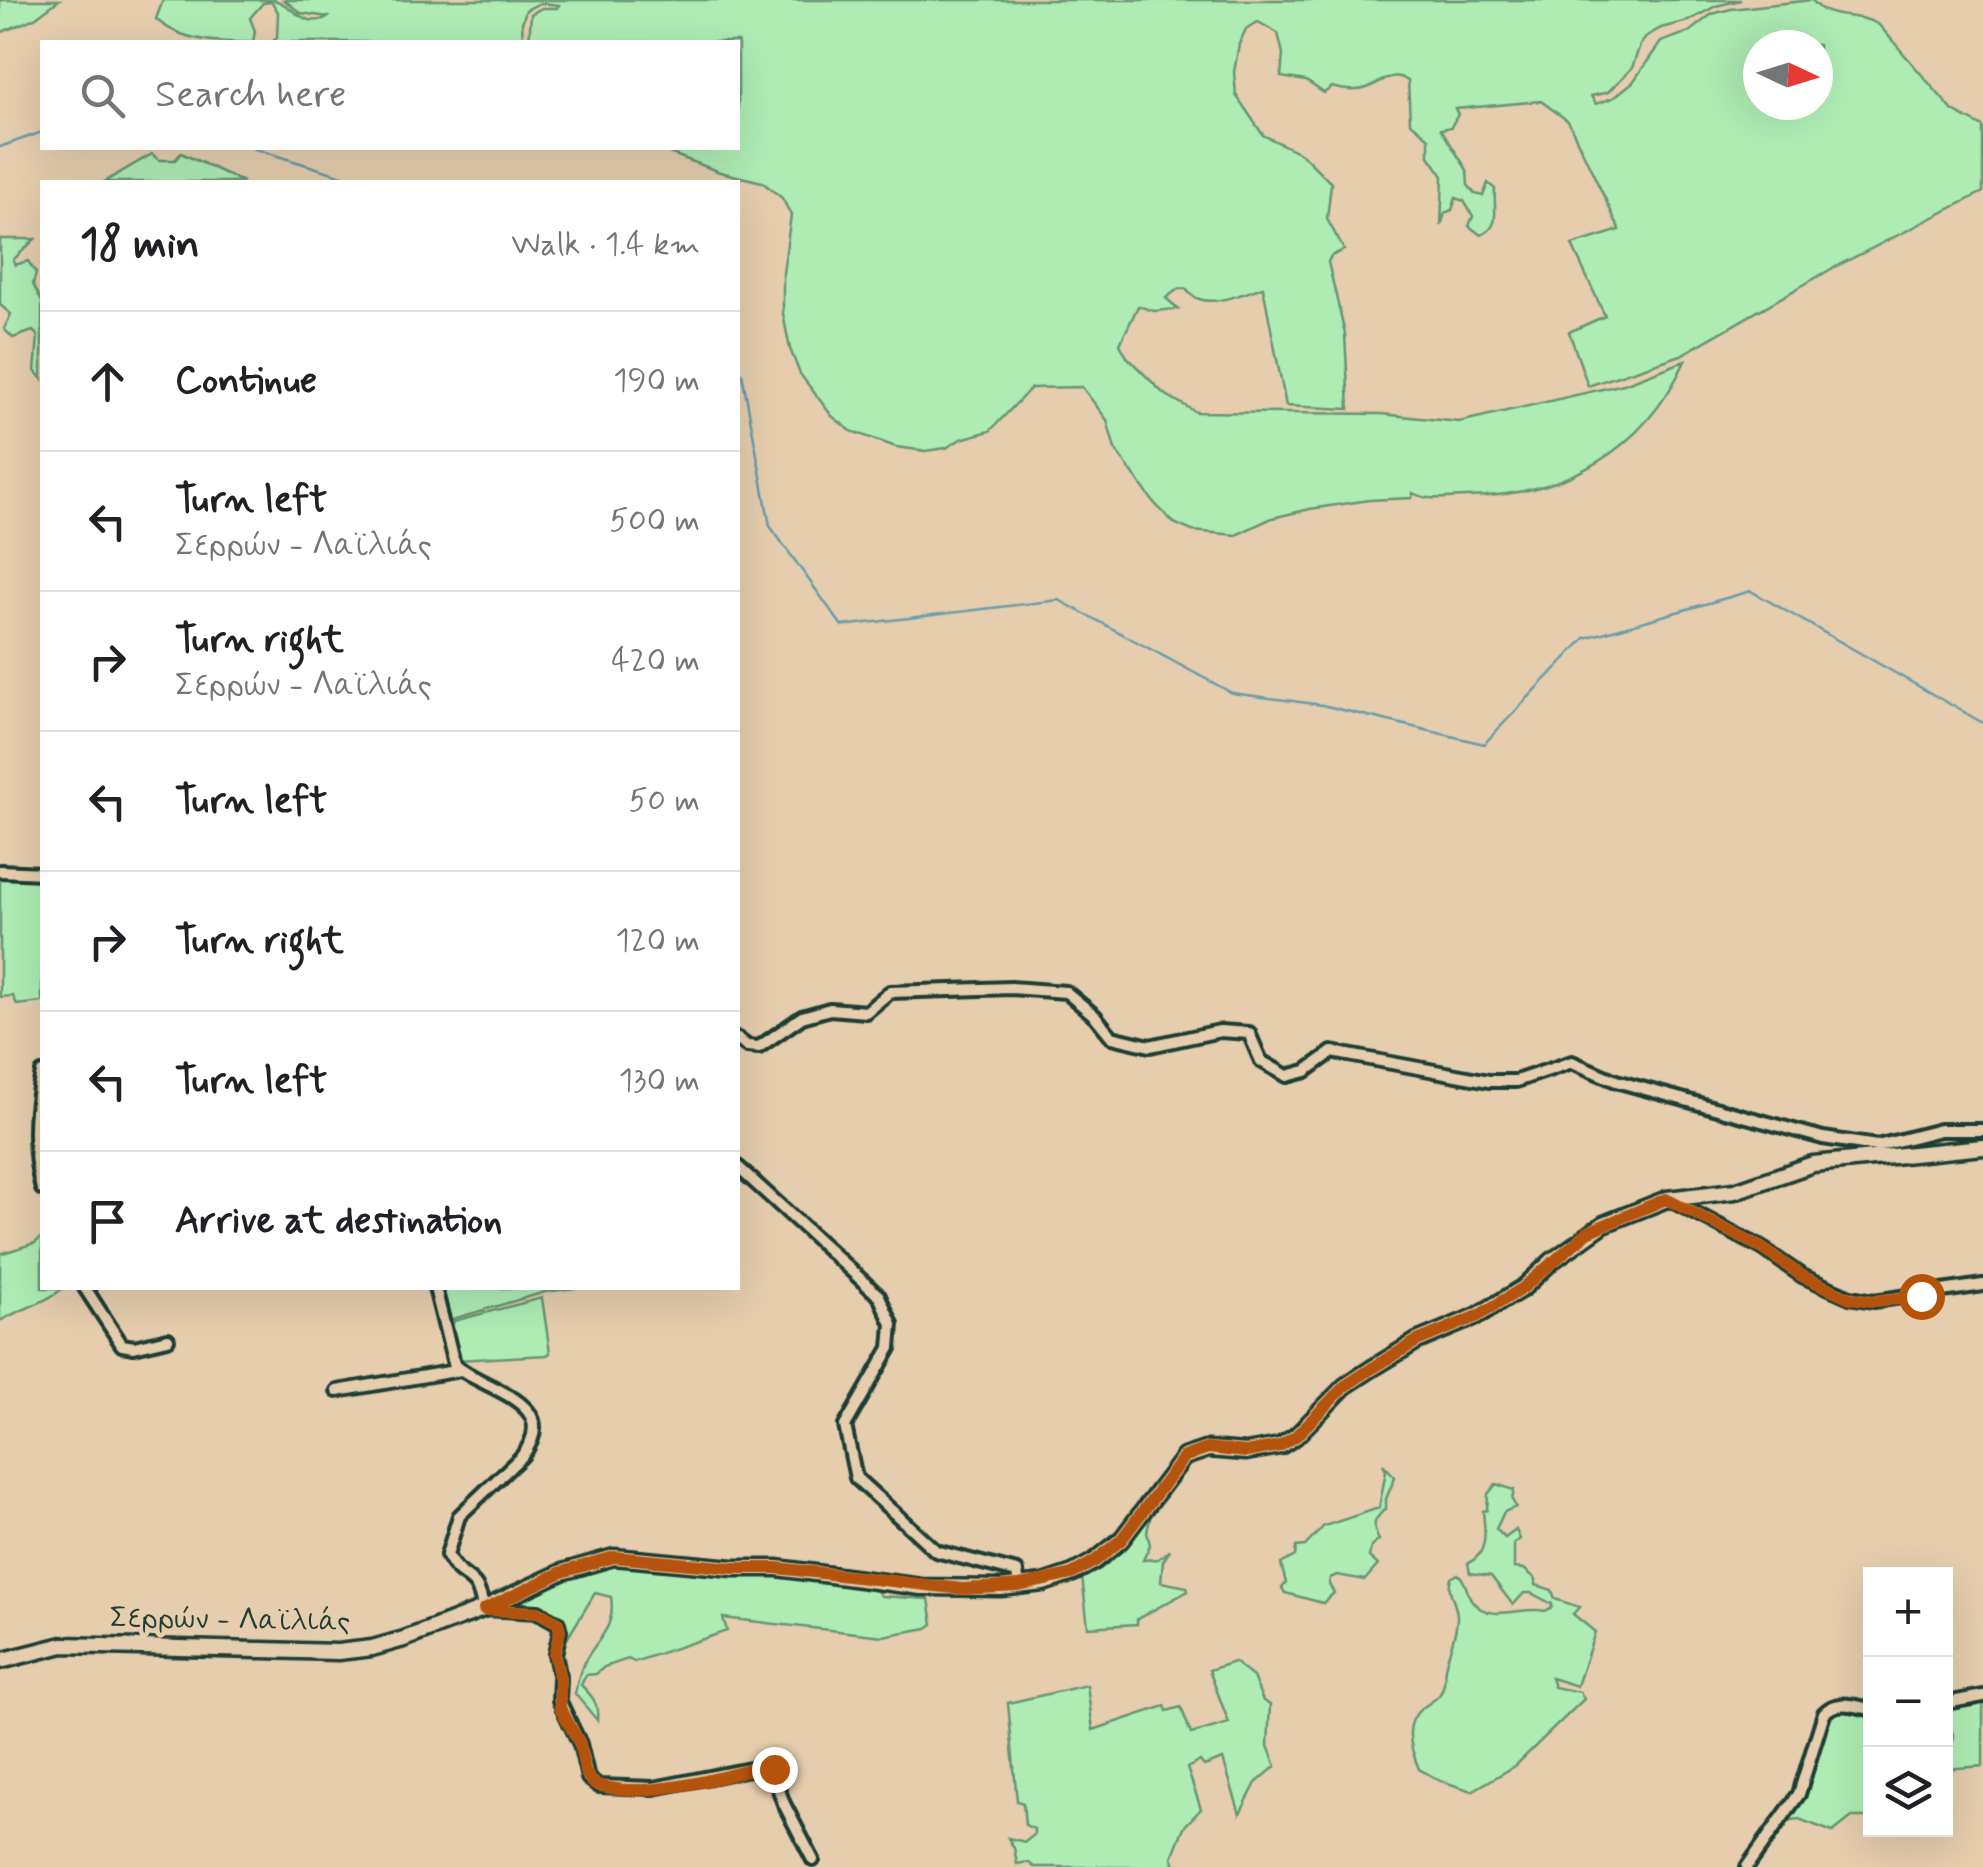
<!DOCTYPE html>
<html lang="en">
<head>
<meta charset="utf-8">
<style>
  :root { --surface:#fff; --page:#f6f6f6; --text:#202124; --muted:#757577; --line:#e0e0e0 }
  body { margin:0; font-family:Mynerve,sans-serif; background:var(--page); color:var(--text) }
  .controls { position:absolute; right:30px; bottom:30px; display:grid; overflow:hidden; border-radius:0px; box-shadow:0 10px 40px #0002 }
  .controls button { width:90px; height:90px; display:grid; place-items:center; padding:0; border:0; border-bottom:2px solid var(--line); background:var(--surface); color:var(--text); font:50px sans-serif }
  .compass { position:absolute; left:1743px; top:30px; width:90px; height:90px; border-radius:50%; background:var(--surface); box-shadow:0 10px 40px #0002; rotate:94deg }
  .stop { position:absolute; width:30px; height:30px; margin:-22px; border:8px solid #b45309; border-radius:50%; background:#fff }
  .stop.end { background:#b45309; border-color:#fff; box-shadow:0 2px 10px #0008 }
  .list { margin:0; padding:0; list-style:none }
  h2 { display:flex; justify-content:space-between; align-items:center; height:130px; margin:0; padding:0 40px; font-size:42px }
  h2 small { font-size:32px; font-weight:400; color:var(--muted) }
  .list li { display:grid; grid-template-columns:65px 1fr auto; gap:30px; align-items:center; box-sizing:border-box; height:140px; padding:0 40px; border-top:2px solid var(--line) }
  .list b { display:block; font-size:38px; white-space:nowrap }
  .list p { margin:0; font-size:32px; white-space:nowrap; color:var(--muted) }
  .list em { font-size:32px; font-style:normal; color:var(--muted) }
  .icon { flex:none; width:55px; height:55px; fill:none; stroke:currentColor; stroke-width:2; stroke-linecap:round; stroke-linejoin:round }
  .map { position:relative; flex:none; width:1983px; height:1867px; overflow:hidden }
  .search { position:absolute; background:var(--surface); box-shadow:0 10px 40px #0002; left:40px; top:40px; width:700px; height:110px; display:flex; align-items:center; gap:25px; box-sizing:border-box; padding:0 35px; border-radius:0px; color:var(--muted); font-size:38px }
  .panel { position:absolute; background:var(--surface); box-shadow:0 10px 40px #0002; left:40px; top:180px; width:700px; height:1110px; border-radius:0px }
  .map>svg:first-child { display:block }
  .green { fill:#aeecb4; stroke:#669474; stroke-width:2.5; fill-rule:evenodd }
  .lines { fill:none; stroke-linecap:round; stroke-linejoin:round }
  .stream { stroke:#689bab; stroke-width:2.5 }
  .street-casing { stroke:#1f3d34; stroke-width:18 }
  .secondary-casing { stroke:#1f3d34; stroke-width:21 }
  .street { stroke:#e5cdad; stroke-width:10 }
  .secondary { stroke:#e5cdad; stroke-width:14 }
  .route { stroke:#b45309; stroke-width:12 }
  .labels { text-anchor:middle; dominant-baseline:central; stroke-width:9; stroke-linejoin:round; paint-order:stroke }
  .street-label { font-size:30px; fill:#1f3d34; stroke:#e5cdad }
</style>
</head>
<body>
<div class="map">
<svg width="1983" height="1867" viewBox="0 0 1983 1867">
  <rect width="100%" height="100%" fill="#e5cdad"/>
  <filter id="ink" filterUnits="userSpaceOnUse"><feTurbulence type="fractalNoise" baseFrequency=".01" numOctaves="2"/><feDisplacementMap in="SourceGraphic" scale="20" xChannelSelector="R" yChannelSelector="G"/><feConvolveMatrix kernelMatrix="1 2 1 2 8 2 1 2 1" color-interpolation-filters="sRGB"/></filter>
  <g filter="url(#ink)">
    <g class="green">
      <path d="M0 0H59L35 18 0 33Z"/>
      <path d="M163 0C193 0 246 0 274 0 293 4 303 30 328 17L301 13 284 0H1741L1716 6 1688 21 1661 28 1647 36 1640 45 1632 68 1608 92 1591 96 1596 104 1613 98 1633 82 1661 42 1689 32 1712 14 1731 9 1812 0C1829 23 1857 11 1879 25L1953 111 1983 127V192L1833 268 1681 355 1588 386 1569 332 1605 316 1572 245 1620 230 1568 121 1541 101 1455 109 1458 114 1451 127 1441 129 1467 170 1468 185 1475 194 1483 196 1488 183 1495 189C1493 208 1502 227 1481 235L1469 226 1473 216 1464 201 1456 198 1452 210 1445 213 1441 226 1443 176 1429 156V138L1410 122 1408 81C1392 70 1383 82 1367 88 1356 92 1343 90 1332 87L1324 93 1306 81 1281 77 1283 54 1278 33 1258 22 1246 29 1239 44 1234 72 1236 95 1263 135 1302 154 1331 183 1327 219 1344 250 1331 256 1328 262 1345 334 1349 409 1286 406 1263 287C1241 294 1202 313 1186 289H1178L1166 298 1178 309 1154 311 1138 306 1120 344 1127 357 1163 393 1196 412 1382 414 1459 422 1624 384 1685 361C1644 451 1564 496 1466 497 1447 497 1430 502 1413 493L1412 498 1369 500 1310 509 1272 518 1236 535 1192 531 1174 523 1155 504 1115 449 1107 420 1082 387 1031 388 990 431 961 439 946 448 925 451 896 447 851 431 832 416 800 374 790 349 783 314V273L791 215 782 198 762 182 720 172 656 148H738V42H529L531 14 542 8H557L559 5 540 3 526 10 522 23 523 42H272L277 38 278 12 272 2 263 3 250 18 255 31 253 42C221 43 181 42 156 19ZM1818 45V105H1758V45Z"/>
      <path d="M181 153 243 182H104L152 154 159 160H175Z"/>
      <path d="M0 239H35L13 260 15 265 28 261 36 273 33 284 42 302V379L35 371 38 336 33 331 13 338 4 329 11 314 0 305Z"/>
      <path d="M12 875H38L42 880V1002L17 1005 13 996 0 997V877Z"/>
      <path d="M42 1237V1288H63C46 1303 20 1309 0 1321V1254L35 1243Z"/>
      <path d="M438 1288H575L545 1292 446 1321Z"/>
      <path d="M542 1298 550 1353 547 1355 457 1360 449 1333 454 1321Z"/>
      <path d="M1383 1464 1395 1477 1386 1499V1508C1374 1519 1371 1525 1379 1540L1371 1547 1369 1557 1378 1565 1365 1580 1337 1575 1330 1578 1329 1584 1334 1593 1323 1603 1285 1593 1282 1588 1286 1583 1281 1564 1295 1556 1296 1547 1305 1546 1324 1526 1379 1508 1386 1471Z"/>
      <path d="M1496 1484 1514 1490 1512 1500 1516 1507 1504 1512 1496 1529 1505 1538 1516 1530 1520 1539 1514 1544V1568L1524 1569 1536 1579V1585L1552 1590 1555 1599 1579 1607 1573 1614 1595 1632 1577 1686 1551 1678 1554 1687 1580 1692 1584 1699 1515 1766 1472 1791 1441 1781 1419 1769C1410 1748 1402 1721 1425 1706 1435 1699 1442 1696 1444 1683 1445 1678 1444 1673 1445 1668 1448 1652 1458 1632 1457 1615 1456 1602 1446 1591 1451 1578L1458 1574C1468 1582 1465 1593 1473 1602 1490 1624 1524 1605 1545 1611L1552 1607V1604L1531 1593H1524L1513 1605 1491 1576 1470 1573 1468 1563C1489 1554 1485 1531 1483 1511L1487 1510 1488 1494Z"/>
      <path d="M1153 1505 1147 1532 1150 1545 1143 1560 1158 1559 1170 1550 1163 1561 1161 1582 1187 1587 1188 1591 1137 1619V1624L1088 1627 1082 1577 1112 1559Z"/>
      <path d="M630 1561 737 1576 762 1573 871 1584 881 1596 929 1599 933 1624 927 1628 883 1636 723 1618 727 1631 634 1662 628 1659 604 1667 596 1674 586 1675 581 1685C592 1696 599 1703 597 1720L575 1694C577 1683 579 1673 584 1663 597 1638 616 1629 611 1597L595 1593 559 1652 562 1623C544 1605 522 1607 498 1607L575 1571Z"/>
      <path d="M1234 1662 1253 1677 1263 1701 1270 1705 1268 1746 1276 1766 1256 1783 1240 1814 1223 1759 1204 1766 1200 1761 1187 1768 1201 1809 1184 1827 1172 1857 1176 1867H1034L1028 1862 1017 1864 1014 1848 1008 1838 1025 1842 1034 1835V1829L1025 1825 1023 1803 1017 1801 1008 1703 1087 1685 1093 1730 1165 1706 1167 1711 1181 1707 1191 1734 1229 1723 1209 1670Z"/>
      <path d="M1970 1703 1983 1704V1766L1946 1769V1756L1954 1738 1946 1711Z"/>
      <path d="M1838 1708 1870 1712V1817H1852L1833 1832 1799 1819 1786 1821 1823 1727Z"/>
    </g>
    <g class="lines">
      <g class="stream">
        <path d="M0 147 42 132"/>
        <path d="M252 148 362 182"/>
        <path d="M738 370 742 373 770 526 842 626 1059 600 1232 693 1322 705 1484 744 1585 638 1751 591 1983 723"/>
      </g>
      <defs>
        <g id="street">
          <path d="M0 871 42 873"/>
          <path d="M738 1039 747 1046 759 1047 802 1017 830 1009 866 1012 890 992 1011 988 1066 992 1095 1016 1112 1037 1150 1046 1220 1031 1249 1033 1261 1061 1287 1076 1306 1071 1332 1052 1489 1081H1516L1572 1062 1616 1081 1823 1138 1877 1146 1940 1130H1983"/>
          <path d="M42 1073C33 1112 32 1150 42 1189"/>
          <path d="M738 1167 879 1296 892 1324 890 1348 845 1426 856 1478 936 1551 1017 1572 1019 1586"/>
          <path d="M1668 1199 1762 1248 1802 1276 1850 1297 1874 1301 1983 1285"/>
          <path d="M85 1288 122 1345 134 1347 168 1339"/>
          <path d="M435 1288 454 1364C481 1390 565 1401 522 1456L459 1516 447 1555C461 1584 478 1570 483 1609L538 1612 558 1623 560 1631 555 1654 560 1679 559 1700 580 1744 588 1778 599 1786 654 1788 770 1765 784 1804 813 1860"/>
          <path d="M337 1391 461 1370"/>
          <path d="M1946 1703 1983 1696"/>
          <path d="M1747 1867 1799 1794 1824 1713C1838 1699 1853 1706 1870 1709"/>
        </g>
        <path id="secondary" d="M0 1661 63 1645 338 1652 372 1648 404 1639 483 1609 562 1572 614 1557 733 1568H777L921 1587 1001 1588 1043 1583 1073 1573 1095 1561 1121 1540 1184 1457 1208 1449 1246 1452 1280 1446 1296 1436 1345 1386 1371 1369 1417 1341 1477 1316 1523 1288 1552 1261 1604 1224 1667 1199 1735 1191 1813 1164 1983 1147"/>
      </defs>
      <use href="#street" class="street-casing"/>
      <use href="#secondary" class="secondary-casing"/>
      <use href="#street" class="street"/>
      <use href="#secondary" class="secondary"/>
    </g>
  </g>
  <g class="lines" filter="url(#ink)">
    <path class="route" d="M774 1769 767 1764C725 1778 635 1802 593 1783L585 1772 580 1744 560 1708V1679L554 1654 560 1631 558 1623 538 1612 484 1610 562 1572 614 1557 733 1568H777L962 1589 1019 1586 1072 1574 1095 1561 1121 1540 1184 1457 1208 1448 1246 1452 1280 1446 1296 1436 1345 1386 1371 1369 1417 1341 1478 1316 1523 1288 1588 1232 1666 1199 1762 1248 1802 1276 1850 1298 1874 1301 1921 1296"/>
  </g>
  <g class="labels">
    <g class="street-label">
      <text transform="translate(230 1620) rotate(1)">Σερρών - Λαϊλιάς</text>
    </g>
  </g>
</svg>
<div class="controls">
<button>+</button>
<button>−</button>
<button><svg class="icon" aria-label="layers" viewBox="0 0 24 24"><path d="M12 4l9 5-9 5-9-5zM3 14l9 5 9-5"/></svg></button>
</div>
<svg class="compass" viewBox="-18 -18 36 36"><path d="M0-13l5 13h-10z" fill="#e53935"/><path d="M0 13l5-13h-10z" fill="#757577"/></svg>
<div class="stop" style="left:1921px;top:1296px"></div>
<div class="stop end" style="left:774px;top:1769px"></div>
<div class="search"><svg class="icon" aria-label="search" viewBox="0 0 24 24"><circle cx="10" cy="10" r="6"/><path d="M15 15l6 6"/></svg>Search here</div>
<section class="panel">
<h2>18 min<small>Walk · 1.4 km</small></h2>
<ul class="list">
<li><svg class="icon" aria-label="ahead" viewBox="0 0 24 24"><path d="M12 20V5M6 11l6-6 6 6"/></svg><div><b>Continue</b></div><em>190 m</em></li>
<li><svg class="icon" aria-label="left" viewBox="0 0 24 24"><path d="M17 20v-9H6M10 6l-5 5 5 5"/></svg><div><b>Turn left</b><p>Σερρών - Λαϊλιάς</p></div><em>500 m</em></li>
<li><svg class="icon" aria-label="right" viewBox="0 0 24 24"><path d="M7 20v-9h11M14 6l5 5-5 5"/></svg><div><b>Turn right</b><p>Σερρών - Λαϊλιάς</p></div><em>420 m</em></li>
<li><svg class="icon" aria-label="left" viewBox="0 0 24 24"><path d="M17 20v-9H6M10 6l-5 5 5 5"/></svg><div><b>Turn left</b></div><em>50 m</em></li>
<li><svg class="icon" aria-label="right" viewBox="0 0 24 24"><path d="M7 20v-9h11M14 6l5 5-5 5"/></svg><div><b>Turn right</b></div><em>120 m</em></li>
<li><svg class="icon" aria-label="left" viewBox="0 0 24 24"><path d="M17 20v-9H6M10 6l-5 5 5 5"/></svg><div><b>Turn left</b></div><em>130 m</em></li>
<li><svg class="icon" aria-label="arrive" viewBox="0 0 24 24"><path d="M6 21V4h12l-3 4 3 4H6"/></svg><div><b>Arrive at destination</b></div></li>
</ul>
</section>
</div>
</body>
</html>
